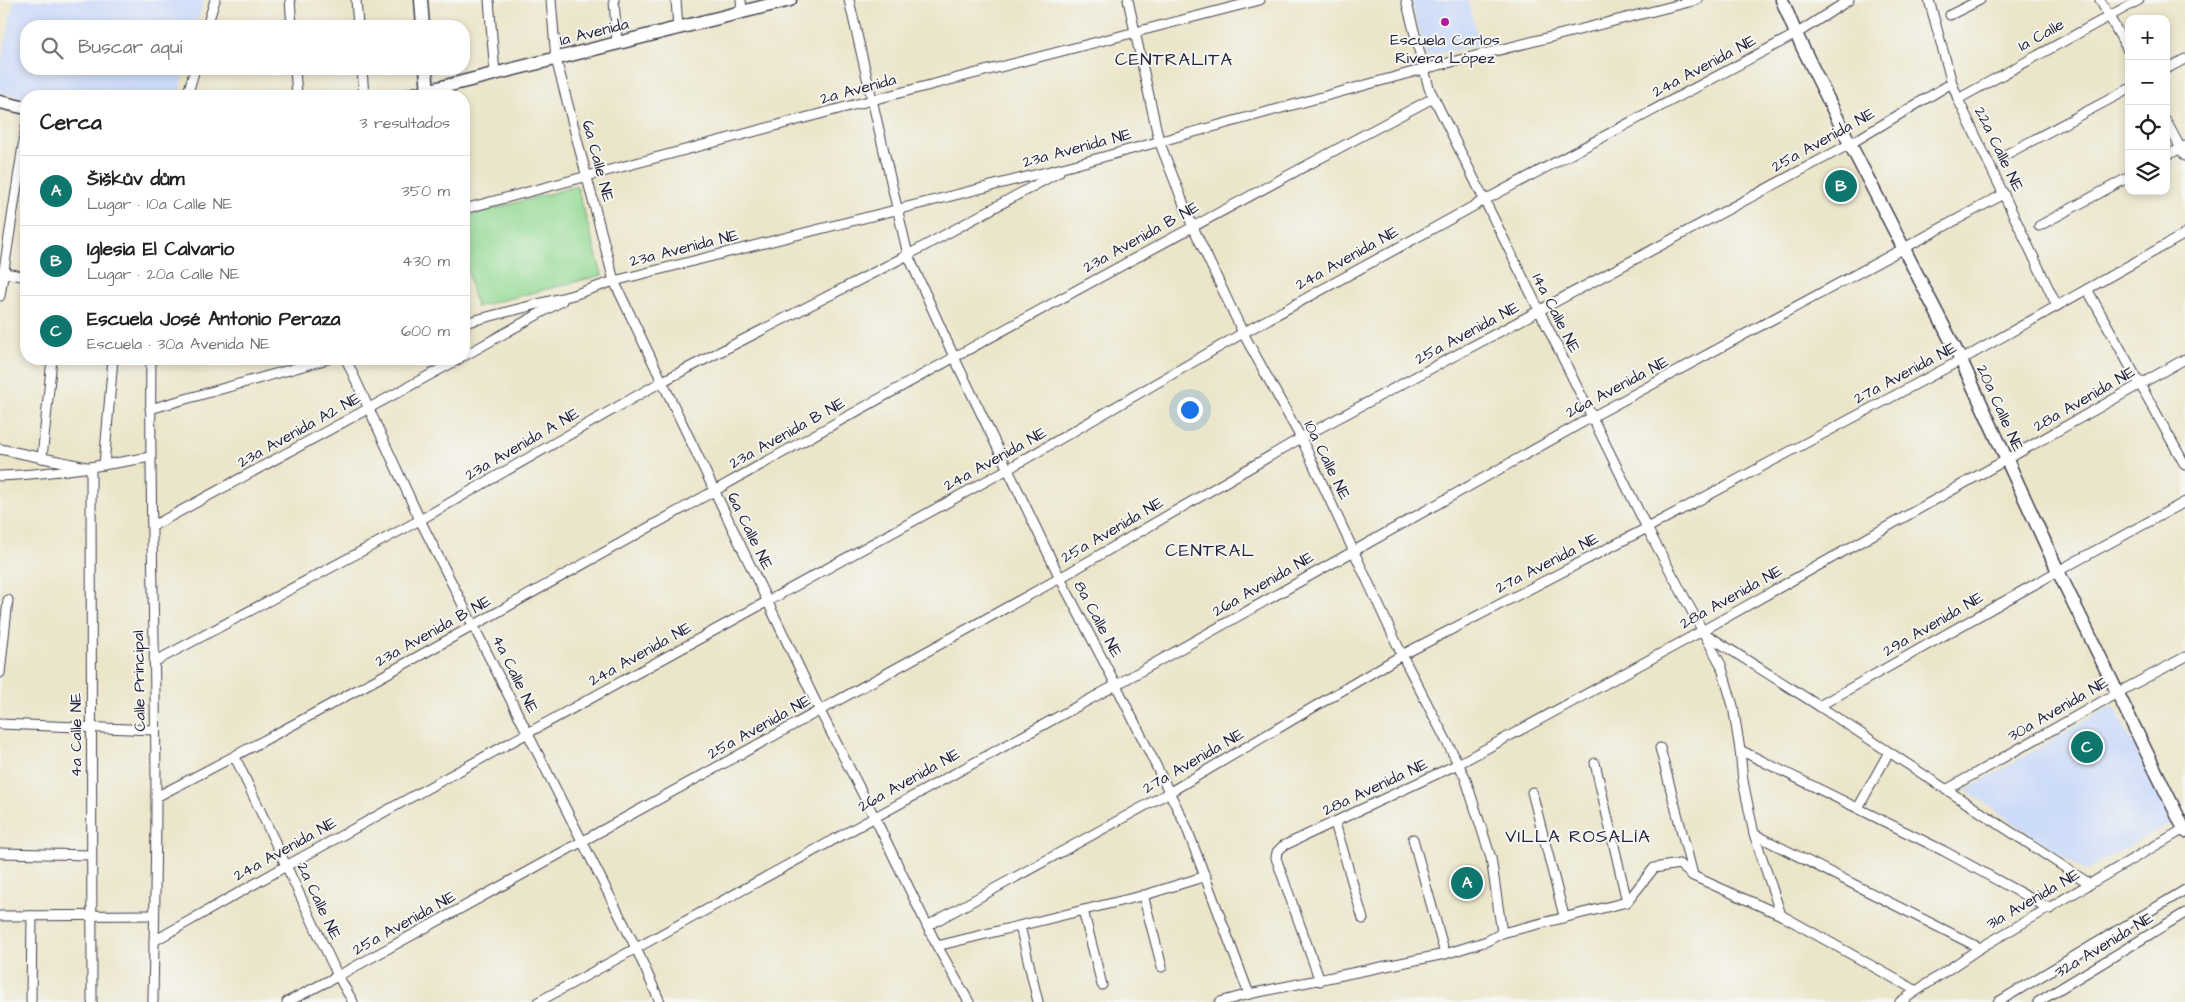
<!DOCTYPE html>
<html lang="es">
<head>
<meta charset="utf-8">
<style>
  :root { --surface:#fff; --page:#f2f2f2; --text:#222; --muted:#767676; --line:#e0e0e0; --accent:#0f766e }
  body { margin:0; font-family:"Architects Daughter",sans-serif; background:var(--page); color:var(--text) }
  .controls { position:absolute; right:15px; top:15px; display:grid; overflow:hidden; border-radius:10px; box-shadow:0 2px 8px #0003 }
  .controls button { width:45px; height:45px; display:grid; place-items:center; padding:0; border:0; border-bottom:1px solid var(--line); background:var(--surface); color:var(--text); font:25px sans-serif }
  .you { position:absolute; left:1189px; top:409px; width:18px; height:18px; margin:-12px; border:4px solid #fff; border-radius:50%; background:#1a73e8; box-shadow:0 0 0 8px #1a73e833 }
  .badge { display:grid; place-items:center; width:32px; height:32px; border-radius:50%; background:var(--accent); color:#fff; font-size:16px; font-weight:700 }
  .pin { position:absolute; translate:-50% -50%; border:2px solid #fff; box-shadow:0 1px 5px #0006 }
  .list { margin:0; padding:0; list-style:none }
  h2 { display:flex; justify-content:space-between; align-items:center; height:65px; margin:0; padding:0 20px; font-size:21px }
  h2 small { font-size:16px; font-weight:400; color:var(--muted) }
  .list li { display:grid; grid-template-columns:32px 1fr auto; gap:15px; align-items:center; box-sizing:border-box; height:70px; padding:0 20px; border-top:1px solid var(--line) }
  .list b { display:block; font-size:19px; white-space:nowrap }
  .list p { margin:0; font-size:16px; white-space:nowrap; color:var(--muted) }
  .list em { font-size:16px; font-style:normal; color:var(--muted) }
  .icon { flex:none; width:28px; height:28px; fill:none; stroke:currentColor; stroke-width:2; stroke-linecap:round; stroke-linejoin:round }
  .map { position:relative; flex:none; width:2185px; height:1002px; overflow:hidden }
  .search { position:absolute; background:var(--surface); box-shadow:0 2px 8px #0003; left:20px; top:20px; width:450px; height:55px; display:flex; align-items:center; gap:12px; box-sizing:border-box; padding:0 18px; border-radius:20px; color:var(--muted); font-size:19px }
  .panel { position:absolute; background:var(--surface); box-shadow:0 2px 8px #0003; left:20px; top:90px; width:450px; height:275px; border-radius:20px }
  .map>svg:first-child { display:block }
  .built { fill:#ccdbf9 }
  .green { fill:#93d993; stroke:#5a7e67 }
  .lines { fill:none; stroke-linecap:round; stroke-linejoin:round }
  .street-casing { stroke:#403f50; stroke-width:11 }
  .secondary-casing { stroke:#403f50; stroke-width:15 }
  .street { stroke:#fff; stroke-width:9 }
  .secondary { stroke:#fff; stroke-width:12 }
  .poi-dot { fill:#b5179e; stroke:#f6f6f2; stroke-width:2 }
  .labels { text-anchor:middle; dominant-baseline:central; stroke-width:4; stroke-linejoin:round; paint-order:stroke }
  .street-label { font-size:16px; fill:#22223b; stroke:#f6f6f2 }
  .poi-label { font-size:16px; fill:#22223b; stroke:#f6f6f2 }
  .neighbourhood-label { font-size:18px; letter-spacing:1px; fill:#22223b; stroke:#f6f6f2 }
</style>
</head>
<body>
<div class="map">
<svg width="2185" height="1002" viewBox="0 0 2185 1002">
  <rect width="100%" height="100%" fill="#f6f6f2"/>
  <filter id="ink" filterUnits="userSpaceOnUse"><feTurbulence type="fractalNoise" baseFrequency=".02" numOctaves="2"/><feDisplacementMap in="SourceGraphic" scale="10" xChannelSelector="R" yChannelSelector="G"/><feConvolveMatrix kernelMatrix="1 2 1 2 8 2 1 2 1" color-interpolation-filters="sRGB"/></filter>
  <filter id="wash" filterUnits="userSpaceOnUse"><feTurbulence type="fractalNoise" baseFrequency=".0096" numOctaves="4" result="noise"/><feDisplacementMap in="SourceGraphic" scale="20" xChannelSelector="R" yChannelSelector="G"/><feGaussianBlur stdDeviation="1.12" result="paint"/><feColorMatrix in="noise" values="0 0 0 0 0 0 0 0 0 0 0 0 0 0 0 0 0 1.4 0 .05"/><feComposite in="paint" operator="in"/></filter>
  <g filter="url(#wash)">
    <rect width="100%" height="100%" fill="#ebe5c9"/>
    <g class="built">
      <path d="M14 0H204L196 26H26V69H185L178 96H26V98L0 92V69Z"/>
      <path d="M1411 0H1468L1480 45 1426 56Z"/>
      <path d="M2113 705 2173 822 2084 871 1966 790Z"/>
    </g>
    <path class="green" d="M577 186 602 275 476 307 464 255V217Z"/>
  </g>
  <g filter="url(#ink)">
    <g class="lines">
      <defs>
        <g id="street">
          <path d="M290 0 292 26"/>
          <path d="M356 0 358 26"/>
          <path d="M489 0 495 74"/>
          <path d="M551 0 556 59 614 281 820 711 874 816 937 946 969 1002"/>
          <path d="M614 0 617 43"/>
          <path d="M676 0 678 28"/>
          <path d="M741 0 742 12"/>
          <path d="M849 0 908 255 954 357 1060 578 1116 685 1186 826 1249 994"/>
          <path d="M1128 0 1159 141 1192 225 1243 333 1301 438 1402 655 1465 777 1491 858 1502 933"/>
          <path d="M1406 0 1429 88 1647 528 1721 665 1733 706 1740 750 1743 781 1754 834 1781 915"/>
          <path d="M1929 0 1952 83 1958 99 2057 306"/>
          <path d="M2100 0 2129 52"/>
          <path d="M1950 15 1980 0"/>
          <path d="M207 26 215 0"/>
          <path d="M295 69 297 96"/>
          <path d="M362 69 364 96"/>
          <path d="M2166 69 2185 59"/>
          <path d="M187 96 195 69"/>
          <path d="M1958 99 2139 0"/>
          <path d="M2166 121 2185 156"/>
          <path d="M2005 155 2129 89"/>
          <path d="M2166 156 2185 146"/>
          <path d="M464 209 872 100 1260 0"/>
          <path d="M2039 226 2129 177"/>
          <path d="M0 272 26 277"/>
          <path d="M2087 289 2185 465"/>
          <path d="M0 296 26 126"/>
          <path d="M464 323 573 295 614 281 1070 166 1424 69 1697 0"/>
          <path d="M464 356 562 301"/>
          <path d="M151 359C149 505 156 651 156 798 156 866 154 934 153 1002"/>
          <path d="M346 359 420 520 636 948 660 1002"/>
          <path d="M150 409 328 359"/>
          <path d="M0 449 91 468 92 1002"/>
          <path d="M42 458 52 359"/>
          <path d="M104 465 113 359"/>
          <path d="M0 476C51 474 100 466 150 457"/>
          <path d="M153 526 459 359"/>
          <path d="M1704 633 1819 706 2058 571 2185 502"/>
          <path d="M154 662 420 520 661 382 908 255 1059 172"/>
          <path d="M0 673 8 600"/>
          <path d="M1819 706 2090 884"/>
          <path d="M0 724 155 730"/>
          <path d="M1660 748 1693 875"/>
          <path d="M1740 750 1944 851 2050 909"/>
          <path d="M235 757 338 976 353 1002"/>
          <path d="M1595 763 1627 902"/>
          <path d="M1946 790 2117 693 2185 657"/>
          <path d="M1532 792 1564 916"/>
          <path d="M156 797C345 700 529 594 714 491 953 357 1192 226 1433 98"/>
          <path d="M1858 808 1889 752"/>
          <path d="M1335 823 1363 919"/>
          <path d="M1754 834 1980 948"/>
          <path d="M1413 839 1445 954"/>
          <path d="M0 853 91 855"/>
          <path d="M1143 895 1162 967"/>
          <path d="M1083 910 1102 985"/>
          <path d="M0 916 154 915"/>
          <path d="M927 926 1170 792 1402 655 1647 528 1961 360 2185 234"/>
          <path d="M1020 926 1038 1002"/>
          <path d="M154 941 286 866 1008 469 1243 333 1483 201 1796 34 1849 0"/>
          <path d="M937 946 1145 895 1206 876"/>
          <path d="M1320 981 1276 858 1277 852 1283 846 1458 764 1702 631 2185 359"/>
          <path d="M31 1002 32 916"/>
          <path d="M287 1002 338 976 1060 578 1301 438 1850 144 1952 83"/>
          <path d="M538 1002 1116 685 1592 417 2004 194"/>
          <path d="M1220 1002 1249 994 1445 954 1487 941 1502 933 1627 902 1654 868 1679 864 1693 876 1781 915 1915 990"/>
          <path d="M1900 1002 1980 948 2184 829"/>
          <path d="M1998 1002 2185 890"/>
          <path d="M2038 1002 2185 913"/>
        </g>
        <g id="secondary">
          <path d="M421 0 423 26"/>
          <path d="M1782 0 1796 34 1850 144 1961 360 2058 571 2185 831"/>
          <path d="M426 69 428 91"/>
          <path d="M406 96 790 0"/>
          <path d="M0 102 26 108"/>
        </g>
      </defs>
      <use href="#street" class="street-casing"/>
      <use href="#secondary" class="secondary-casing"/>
      <use href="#street" class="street"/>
      <use href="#secondary" class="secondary"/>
    </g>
  </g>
  <circle class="poi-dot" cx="1445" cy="22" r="5"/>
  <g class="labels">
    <g class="street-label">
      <text transform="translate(594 32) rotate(-14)">1a Avenida</text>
      <text transform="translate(2041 35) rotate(-29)">1a Calle</text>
      <text transform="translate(1704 66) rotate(-28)">24a Avenida NE</text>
      <text transform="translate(858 89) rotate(-15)">2a Avenida</text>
      <text transform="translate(1823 140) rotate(-29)">25a Avenida NE</text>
      <text transform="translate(1077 148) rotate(-15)">23a Avenida NE</text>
      <text transform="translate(1999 149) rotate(64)">22a Calle NE</text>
      <text transform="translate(598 161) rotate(75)">6a Calle NE</text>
      <text transform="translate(1141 237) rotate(-29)">23a Avenida B NE</text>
      <text transform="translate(684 248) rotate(-14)">23a Avenida NE</text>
      <text transform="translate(1347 258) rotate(-29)">24a Avenida NE</text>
      <text transform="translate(1556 313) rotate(63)">14a Calle NE</text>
      <text transform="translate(1467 333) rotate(-28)">25a Avenida NE</text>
      <text transform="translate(1905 373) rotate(-28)">27a Avenida NE</text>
      <text transform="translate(1617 387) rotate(-28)">26a Avenida NE</text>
      <text transform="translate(2084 399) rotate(-30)">28a Avenida NE</text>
      <text transform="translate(2000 408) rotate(66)">20a Calle NE</text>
      <text transform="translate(299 430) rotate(-29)">23a Avenida A2 NE</text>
      <text transform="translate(787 433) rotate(-29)">23a Avenida B NE</text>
      <text transform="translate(522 444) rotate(-30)">23a Avenida A NE</text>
      <text transform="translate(995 459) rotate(-29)">24a Avenida NE</text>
      <text transform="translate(1327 460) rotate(64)">10a Calle NE</text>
      <text transform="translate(1112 530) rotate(-30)">25a Avenida NE</text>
      <text transform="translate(750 531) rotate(64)">6a Calle NE</text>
      <text transform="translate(1547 563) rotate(-27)">27a Avenida NE</text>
      <text transform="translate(1263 584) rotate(-30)">26a Avenida NE</text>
      <text transform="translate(1731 597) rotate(-29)">28a Avenida NE</text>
      <text transform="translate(1098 619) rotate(62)">8a Calle NE</text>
      <text transform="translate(1933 624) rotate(-30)">29a Avenida NE</text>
      <text transform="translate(433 631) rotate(-29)">23a Avenida B NE</text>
      <text transform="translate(640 654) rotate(-29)">24a Avenida NE</text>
      <text transform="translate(515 674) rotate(64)">4a Calle NE</text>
      <text transform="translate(139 681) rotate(-91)">Calle Principal</text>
      <text transform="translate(2058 709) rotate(-30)">30a Avenida NE</text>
      <text transform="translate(759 727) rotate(-29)">25a Avenida NE</text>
      <text transform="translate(76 735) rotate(-90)">4a Calle NE</text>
      <text transform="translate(1193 761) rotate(-30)">27a Avenida NE</text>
      <text transform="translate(909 780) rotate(-29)">26a Avenida NE</text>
      <text transform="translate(1375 787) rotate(-25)">28a Avenida NE</text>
      <text transform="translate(285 849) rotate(-29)">24a Avenida NE</text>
      <text transform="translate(2033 899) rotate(-30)">31a Avenida NE</text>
      <text transform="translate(319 901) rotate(65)">2a Calle NE</text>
      <text transform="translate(404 923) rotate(-29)">25a Avenida NE</text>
      <text transform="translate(2104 945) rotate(-31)">32a Avenida NE</text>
    </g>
    <g class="poi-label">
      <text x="1445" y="40">Escuela Carlos<tspan x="1445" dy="18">Rivera López</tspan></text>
    </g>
    <g class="neighbourhood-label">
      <text x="1174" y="59">CENTRALITA</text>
      <text x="1210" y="550">CENTRAL</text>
      <text x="1578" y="836">VILLA ROSALÍA</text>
    </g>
  </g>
</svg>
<div class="controls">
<button>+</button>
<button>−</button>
<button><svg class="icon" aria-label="locate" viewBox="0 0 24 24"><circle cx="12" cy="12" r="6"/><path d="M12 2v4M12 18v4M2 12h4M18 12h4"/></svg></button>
<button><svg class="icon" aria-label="layers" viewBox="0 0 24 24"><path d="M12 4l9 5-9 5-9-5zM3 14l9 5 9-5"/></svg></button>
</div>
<div class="you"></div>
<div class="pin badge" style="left:1467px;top:883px">A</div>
<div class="pin badge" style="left:1841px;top:186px">B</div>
<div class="pin badge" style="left:2087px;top:747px">C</div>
<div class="search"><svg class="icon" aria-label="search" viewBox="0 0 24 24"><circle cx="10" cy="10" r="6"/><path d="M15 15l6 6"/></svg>Buscar aquí</div>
<section class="panel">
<h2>Cerca<small>3 resultados</small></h2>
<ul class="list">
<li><span class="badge">A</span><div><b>Šiškův dům</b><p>Lugar · 10a Calle NE</p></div><em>350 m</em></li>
<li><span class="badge">B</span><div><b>Iglesia El Calvario</b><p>Lugar · 20a Calle NE</p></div><em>430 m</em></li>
<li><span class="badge">C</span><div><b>Escuela José Antonio Peraza</b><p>Escuela · 30a Avenida NE</p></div><em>600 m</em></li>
</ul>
</section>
</div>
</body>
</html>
